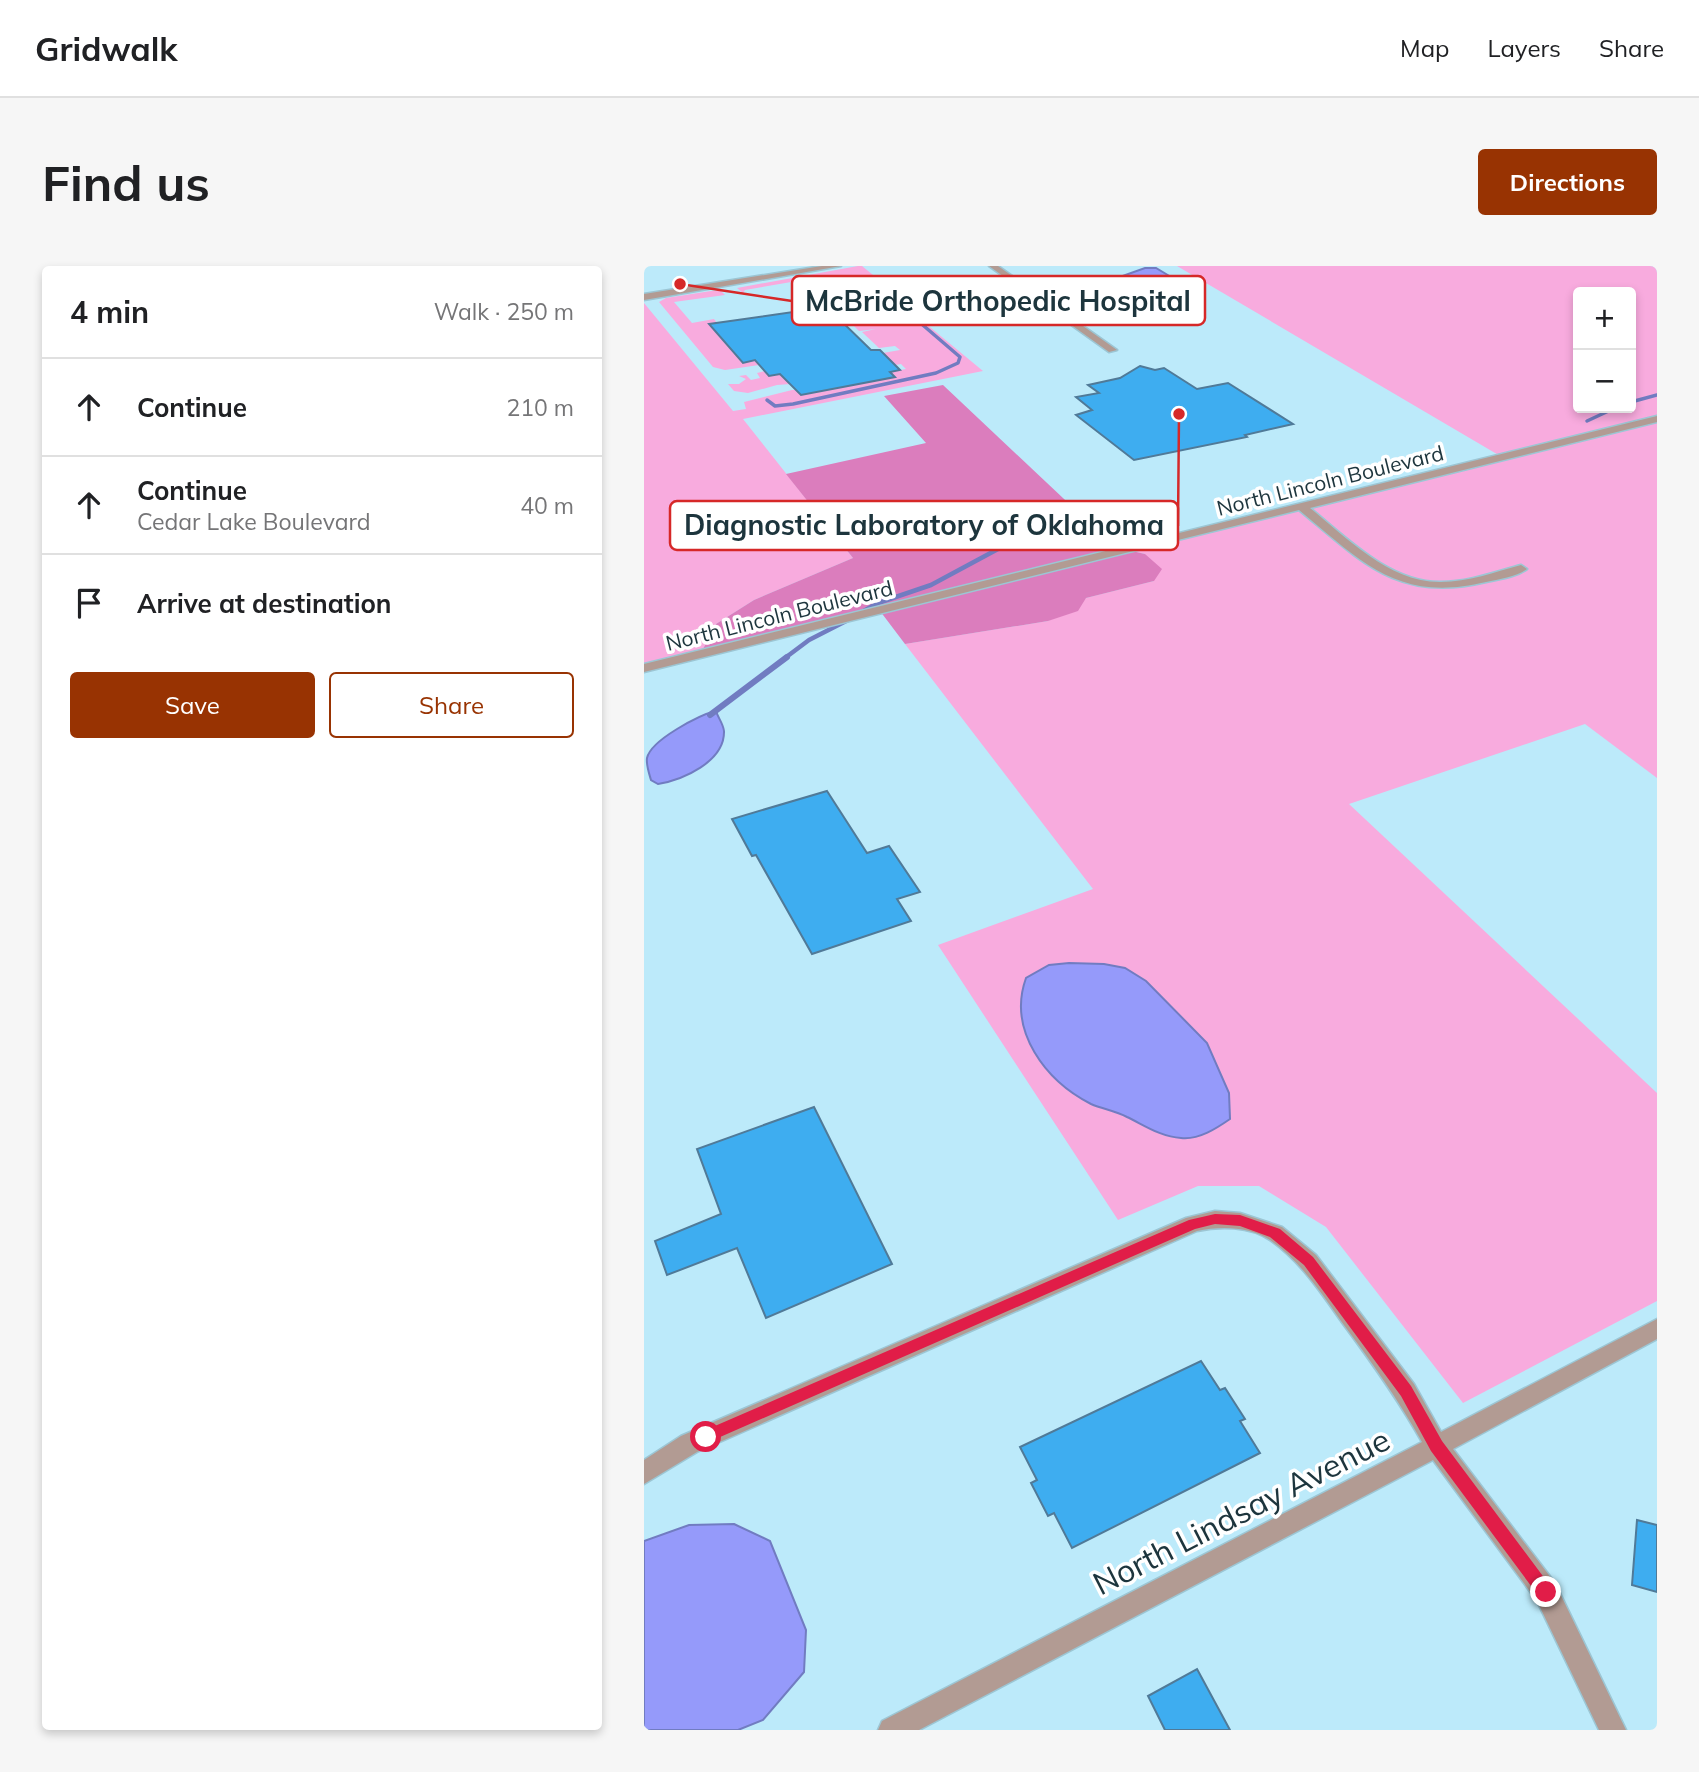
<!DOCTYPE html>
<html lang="en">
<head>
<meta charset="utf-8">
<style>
  :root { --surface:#fff; --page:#f6f6f6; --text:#202124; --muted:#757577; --line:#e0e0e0; --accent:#983302 }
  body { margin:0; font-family:Mulish,sans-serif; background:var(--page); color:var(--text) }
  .controls { position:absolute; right:21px; top:21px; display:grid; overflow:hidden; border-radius:7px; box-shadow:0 4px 10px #0003 }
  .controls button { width:63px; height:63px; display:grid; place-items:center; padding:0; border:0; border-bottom:2px solid var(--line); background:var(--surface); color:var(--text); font:35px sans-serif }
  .stop { position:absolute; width:21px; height:21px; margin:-16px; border:5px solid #e11d48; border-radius:50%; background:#fff }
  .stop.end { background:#e11d48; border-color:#fff; box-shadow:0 2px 7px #0008 }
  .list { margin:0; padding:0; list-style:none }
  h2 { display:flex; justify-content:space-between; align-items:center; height:91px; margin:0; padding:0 28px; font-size:30px }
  h2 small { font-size:23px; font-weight:400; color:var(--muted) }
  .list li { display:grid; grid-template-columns:46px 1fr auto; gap:21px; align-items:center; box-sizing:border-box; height:98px; padding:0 28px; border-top:2px solid var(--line) }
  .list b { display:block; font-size:26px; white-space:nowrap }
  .list p { margin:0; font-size:23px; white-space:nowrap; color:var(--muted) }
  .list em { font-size:23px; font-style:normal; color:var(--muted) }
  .actions { display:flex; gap:14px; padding:21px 28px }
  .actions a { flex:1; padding:16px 0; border:2px solid var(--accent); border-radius:7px; text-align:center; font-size:24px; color:var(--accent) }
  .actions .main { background:var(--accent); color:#fff }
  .icon { flex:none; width:38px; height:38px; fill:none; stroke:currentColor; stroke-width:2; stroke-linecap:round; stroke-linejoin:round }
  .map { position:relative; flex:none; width:1013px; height:1464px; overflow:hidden; border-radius:7px }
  header { display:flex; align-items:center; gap:42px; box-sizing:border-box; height:98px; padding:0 35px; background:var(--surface); border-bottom:2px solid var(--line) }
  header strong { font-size:33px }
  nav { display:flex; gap:38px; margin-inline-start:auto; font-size:24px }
  .intro { display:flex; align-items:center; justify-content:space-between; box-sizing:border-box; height:168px; padding:0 42px }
  h1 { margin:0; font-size:49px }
  .button { padding:18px 32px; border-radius:7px; background:var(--accent); color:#fff; font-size:24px; font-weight:700 }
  main { display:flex; gap:42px; padding:0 42px }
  aside { flex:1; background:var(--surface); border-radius:7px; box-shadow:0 4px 10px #0003 }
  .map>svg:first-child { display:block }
  .green { fill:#f8abde; fill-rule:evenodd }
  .forest { fill:#db7dbd }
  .water { fill:#959afa; stroke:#717cc1; stroke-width:2 }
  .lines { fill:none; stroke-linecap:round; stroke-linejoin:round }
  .stream-far2 { stroke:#717cc1; stroke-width:3.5 }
  .stream-far1 { stroke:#717cc1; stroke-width:4.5 }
  .stream { stroke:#717cc1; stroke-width:6 }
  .building { fill:#3eadf0; stroke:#507a98; stroke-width:2 }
  .minor-casing { stroke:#9cc6d4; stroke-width:3 }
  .minor { fill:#b29b93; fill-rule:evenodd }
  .route { fill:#e11d48 }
  .labels { text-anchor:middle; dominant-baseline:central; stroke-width:7; stroke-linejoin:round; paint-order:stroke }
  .far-street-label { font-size:21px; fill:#1d353d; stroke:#fff }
  .near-street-label { font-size:32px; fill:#1d353d; stroke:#fff }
  .leader { fill:none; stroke:#d62828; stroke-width:2.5 }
  .callout-dot { fill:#d62828; stroke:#fff; stroke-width:2.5 }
  .callout { fill:#fff; stroke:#d62828; stroke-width:2.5 }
  .callout-label { font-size:28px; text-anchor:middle; font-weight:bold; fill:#1d353d }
</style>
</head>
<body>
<header>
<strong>Gridwalk</strong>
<nav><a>Map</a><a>Layers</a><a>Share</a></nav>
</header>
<div class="intro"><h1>Find us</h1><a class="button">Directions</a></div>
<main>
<aside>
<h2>4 min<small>Walk · 250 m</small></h2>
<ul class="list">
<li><svg class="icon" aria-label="ahead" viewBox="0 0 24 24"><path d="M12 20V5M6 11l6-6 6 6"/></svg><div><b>Continue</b></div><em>210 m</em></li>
<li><svg class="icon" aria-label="ahead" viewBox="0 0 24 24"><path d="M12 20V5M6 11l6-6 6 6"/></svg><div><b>Continue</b><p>Cedar Lake Boulevard</p></div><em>40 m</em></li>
<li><svg class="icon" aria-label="arrive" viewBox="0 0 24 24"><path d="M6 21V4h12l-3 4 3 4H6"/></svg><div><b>Arrive at destination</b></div></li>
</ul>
<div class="actions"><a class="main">Save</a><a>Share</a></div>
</aside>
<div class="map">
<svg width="1013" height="1464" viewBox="0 0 1013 1464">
  <rect width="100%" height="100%" fill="#bceafa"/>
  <g class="green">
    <path d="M214 0H218L256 31 252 33 339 105 99 153 209 292 110 334 72 358 58 385 0 399V37L89 145 102 143 100 136 148 124H153L158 129 250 111 246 106 262 103 257 98 240 101 239 87 256 84 251 80 235 82 218 66 232 63 215 65 202 52 213 50 218 54 221 53 218 50 248 44 243 39 210 45 212 49 200 51 194 45 167 49 155 39 174 35 153 15 101 24 99 27 93 22Z"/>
    <path d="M533 0H1013V512L941 458 705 538 1013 827V1035L819 1137 682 961 615 920H554L474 954 294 679 449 623 261 378 404 355 442 332 510 315 501 288 489 285 863 194ZM934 26H987V142H934Z"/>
    <path d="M67 25H77L81 29 30 36 48 57 70 53 73 57 66 59 99 97 112 94 115 99 81 104 69 101 15 36 22 32Z"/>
    <path d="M121 105 136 107 147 118 133 119 104 127 90 125 84 118H95L102 113 95 110 102 109 107 114 116 112 113 107Z"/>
  </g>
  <path class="forest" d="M299 119 471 281 501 288 518 303 510 315 442 332 434 345 404 355 261 378 233 341 58 385 72 358 110 334 209 292 142 208 282 177 240 130Z"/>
  <g class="water">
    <path d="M501 2H512L527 11V14L466 24 452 22 453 19Z"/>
    <path d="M72 445C74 452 79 457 80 465 81 496 38 514 14 518L7 514C5 507 2 499 3 492 7 474 55 449 72 445Z"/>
    <path d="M425 697 460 698 481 702 502 715 563 777 585 827 586 853C573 862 555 874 537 872 517 871 500 859 483 851 471 845 459 843 447 838 402 815 363 765 382 712L405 699Z"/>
    <path d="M90 1258 126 1275 162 1364 160 1406 119 1454 94 1464H0V1275L45 1259Z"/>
  </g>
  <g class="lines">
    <g class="stream-far2">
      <path d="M123 134 131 140 149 138 292 107 314 97 316 91 252 36"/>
      <path d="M987 136 1013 129"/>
      <path d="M943 155 971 142"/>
    </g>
    <g class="stream-far1">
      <path d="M216 347 234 337 287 319 354 283"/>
      <path d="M141 392 165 374 206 353"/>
    </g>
    <path class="stream" d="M66 449 143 391"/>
  </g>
  <g class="building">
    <path d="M149 46 161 53 190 48 227 84H236L256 104 246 106 251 111 157 129 136 108 125 110 111 94 99 97 65 58Z"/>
    <path d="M496 100 511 104 520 102 553 123 584 117 649 158 601 169 603 171 490 194 432 149 448 144 432 131 455 127 444 119 476 112Z"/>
    <path d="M183 525 223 587 245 580 276 626 253 633 267 655 168 688 112 589 108 590 88 553Z"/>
    <path d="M170 841 248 998 122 1052 93 982 23 1009 11 975 77 948 53 883Z"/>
    <path d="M557 1095 576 1124 581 1122 601 1153 596 1155 616 1187 428 1282 410 1247 404 1250 387 1217 393 1214 376 1181Z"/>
    <path d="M993 1254 1013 1259V1326L988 1319Z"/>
    <path d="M553 1403 586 1464H521L504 1430Z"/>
  </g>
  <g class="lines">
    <defs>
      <g id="minor">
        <path d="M178 0H197L0 34V28Z"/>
        <path d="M345 0H354L473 84 465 86Z"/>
        <path d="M1013 150V156L666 242C702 271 746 317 797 316 824 316 851 306 877 299L883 303C873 311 855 313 842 316 754 337 719 297 655 244L0 406V398Z"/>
        <path d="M571 945 596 947 638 961 672 989 770 1118 797 1166 1013 1053V1073L809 1183 911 1317 982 1464H955L893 1335 789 1194 275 1464H234L238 1455 778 1176C754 1133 726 1094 697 1055 676 1025 656 995 626 974 605 960 576 960 553 965L53 1186 0 1218V1194L37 1170 542 952Z"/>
      </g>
    </defs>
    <use href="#minor" class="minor-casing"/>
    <use href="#minor" class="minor"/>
  </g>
  <path class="route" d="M571 948 596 949 636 963 669 991 767 1120 798 1175 907 1321 910 1326 907 1332 902 1334 896 1332 787 1185 757 1130 660 999 626 971 596 960 571 958 551 963 67 1175H57L54 1171 57 1166 545 954Z"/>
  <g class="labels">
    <g class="far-street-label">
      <text transform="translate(686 214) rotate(-14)">North Lincoln Boulevard</text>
      <text transform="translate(135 349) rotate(-14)">North Lincoln Boulevard</text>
    </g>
    <g class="near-street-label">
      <text transform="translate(597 1245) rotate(-27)">North Lindsay Avenue</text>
    </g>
  </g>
  <path class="leader" d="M36 18L148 35M535 148L534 260"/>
  <g class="callout-dot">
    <circle cx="36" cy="18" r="7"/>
    <circle cx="535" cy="148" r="7"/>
  </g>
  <g class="callout">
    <rect x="148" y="10" width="413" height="49" rx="7"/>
    <rect x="26" y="235" width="508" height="49" rx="7"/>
  </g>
  <g class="callout-label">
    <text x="354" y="45">McBride Orthopedic Hospital</text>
    <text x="280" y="269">Diagnostic Laboratory of Oklahoma</text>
  </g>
</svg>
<div class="controls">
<button>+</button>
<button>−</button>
</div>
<div class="stop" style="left:62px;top:1171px"></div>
<div class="stop end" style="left:902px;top:1326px"></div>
</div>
</main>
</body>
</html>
